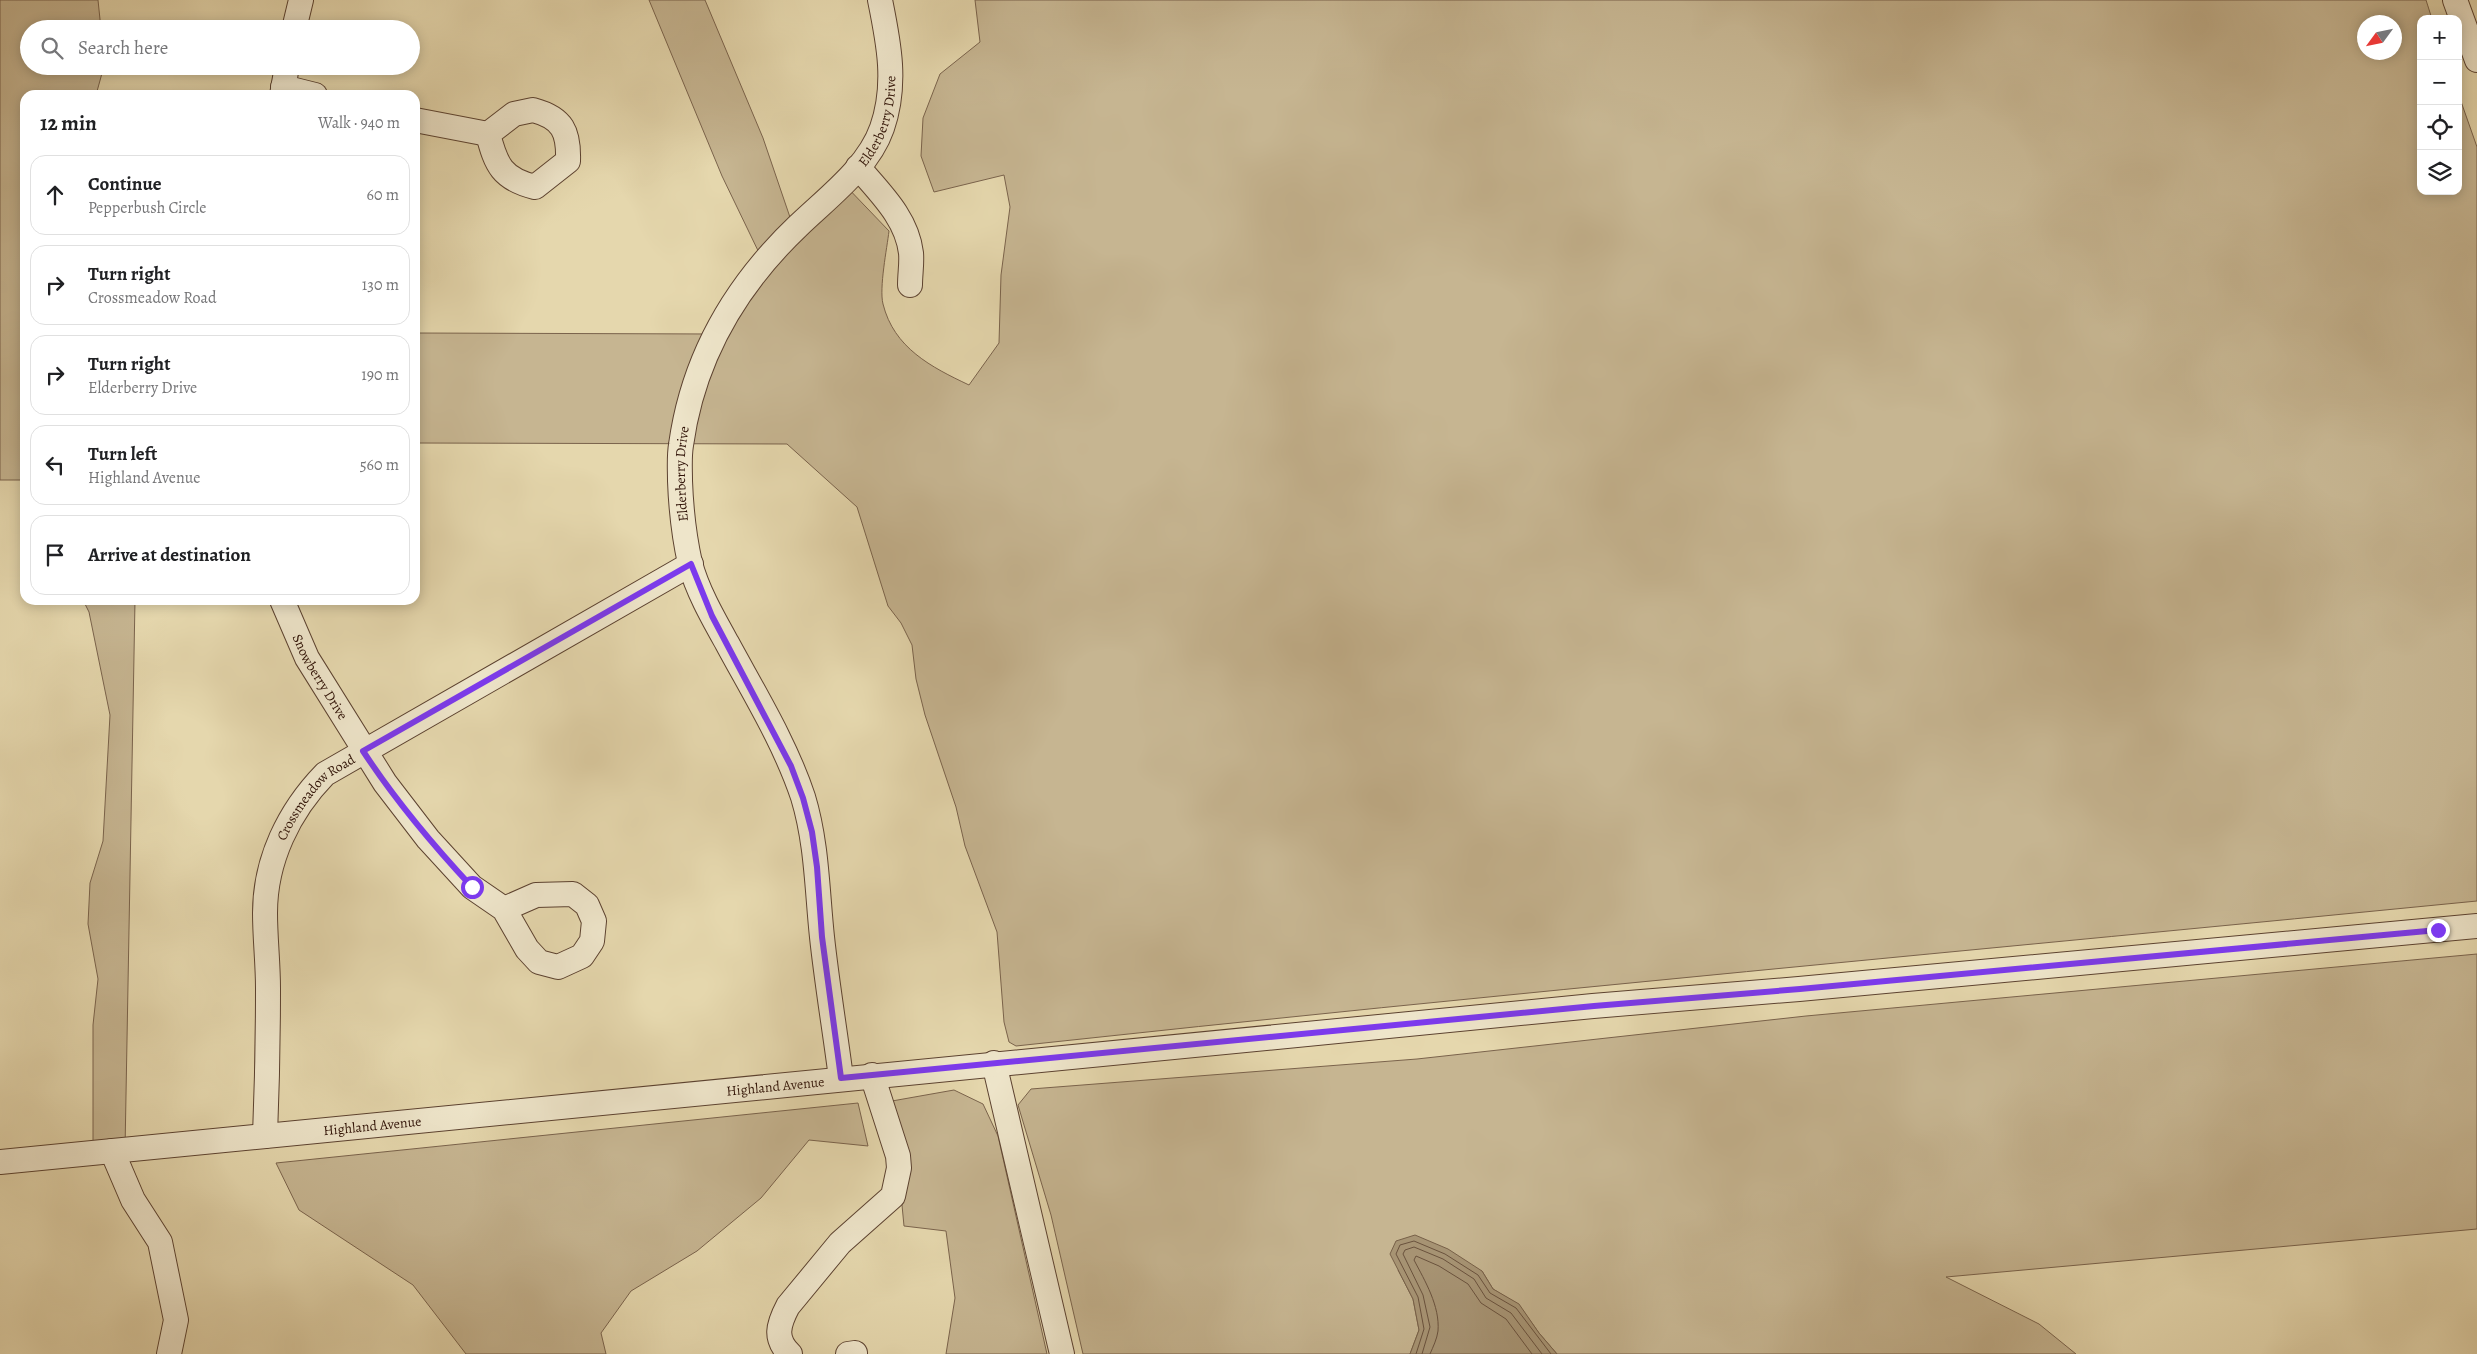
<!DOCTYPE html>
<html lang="en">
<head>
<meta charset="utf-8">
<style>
  :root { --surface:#fff; --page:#f6f6f6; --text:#202124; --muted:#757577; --line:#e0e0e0 }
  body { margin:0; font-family:Alegreya,serif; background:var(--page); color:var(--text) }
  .controls { position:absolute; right:15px; top:15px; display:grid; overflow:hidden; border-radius:10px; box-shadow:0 2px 12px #0003 }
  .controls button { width:45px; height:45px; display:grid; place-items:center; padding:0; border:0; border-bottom:1px solid var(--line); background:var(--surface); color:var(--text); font:25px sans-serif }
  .compass { position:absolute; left:2357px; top:15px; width:45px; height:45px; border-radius:50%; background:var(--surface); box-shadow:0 2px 12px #0003; rotate:237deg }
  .stop { position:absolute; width:15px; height:15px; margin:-11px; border:4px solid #7c3aed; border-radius:50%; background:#fff }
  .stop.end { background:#7c3aed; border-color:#fff; box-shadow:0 1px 5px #0008 }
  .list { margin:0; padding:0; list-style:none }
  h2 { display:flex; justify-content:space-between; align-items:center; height:65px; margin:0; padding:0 20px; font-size:21px }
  h2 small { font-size:16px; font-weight:400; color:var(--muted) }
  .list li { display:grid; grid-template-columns:32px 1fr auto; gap:15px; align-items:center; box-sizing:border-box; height:80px; margin:0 10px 10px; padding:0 10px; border:1px solid var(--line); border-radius:15px }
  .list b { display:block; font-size:19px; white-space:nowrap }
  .list p { margin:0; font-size:16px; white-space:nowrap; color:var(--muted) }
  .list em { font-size:16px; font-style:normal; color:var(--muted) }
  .icon { flex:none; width:28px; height:28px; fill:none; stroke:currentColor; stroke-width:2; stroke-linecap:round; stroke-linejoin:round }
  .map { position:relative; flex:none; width:2477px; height:1354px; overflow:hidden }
  .search { position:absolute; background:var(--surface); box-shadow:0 2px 12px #0003; left:20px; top:20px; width:400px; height:55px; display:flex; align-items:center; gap:12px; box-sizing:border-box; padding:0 18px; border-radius:28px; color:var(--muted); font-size:19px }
  .panel { position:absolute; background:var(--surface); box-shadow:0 2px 12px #0003; left:20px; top:90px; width:400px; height:515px; border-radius:15px }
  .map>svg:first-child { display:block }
  .green { fill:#c6b591; stroke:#7a634c; fill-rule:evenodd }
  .water { fill:#a79474; stroke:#776048 }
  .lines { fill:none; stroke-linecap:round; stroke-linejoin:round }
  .shore { stroke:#6a523d; stroke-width:1 }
  .minor-casing { stroke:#5c4230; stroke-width:26 }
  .minor { stroke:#eee5ca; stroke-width:24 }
  .route { stroke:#7c3aed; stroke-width:6 }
  .labels { text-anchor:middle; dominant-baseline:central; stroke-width:5; stroke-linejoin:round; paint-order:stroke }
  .street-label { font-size:14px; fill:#2e1106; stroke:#eee5ca }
</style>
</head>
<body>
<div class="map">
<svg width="2477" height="1354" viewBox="0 0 2477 1354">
  <rect width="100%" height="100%" fill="#e5d7ad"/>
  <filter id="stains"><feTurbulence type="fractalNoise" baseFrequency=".004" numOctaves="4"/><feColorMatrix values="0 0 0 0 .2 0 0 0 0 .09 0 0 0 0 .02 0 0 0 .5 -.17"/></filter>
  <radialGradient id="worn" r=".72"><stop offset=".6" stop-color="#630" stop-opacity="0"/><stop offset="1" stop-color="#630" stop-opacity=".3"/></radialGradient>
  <g class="green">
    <path d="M0 0H98L101 29H29V66H104L96 95H25V480H0Z"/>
    <path d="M649 0H705L763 138 794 229 843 183 889 231C887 248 879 288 883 304 894 348 931 367 969 385L999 343 1001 275 1010 207 1004 175 934 192 921 156 923 118 940 74 980 42 975 0H2426L2432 19H2421V191H2458V93L2477 147V901C1990 949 1503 993 1016 1046L1009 1042 1004 1022 997 932 965 846 956 807 925 715 916 679 912 645 901 623 888 606 857 507 787 444 415 443V333L714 334 763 261 722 176ZM2364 22H2394V52H2364Z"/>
    <path d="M83 600H135L125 1150 93 1153V1025L98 979 88 924 90 883 103 841 110 715 89 612Z"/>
    <path d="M2477 954V1229L1946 1277 2039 1324 2076 1354H1557L1539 1333 1519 1305 1493 1289 1482 1271 1398 1270 1413 1299 1419 1330 1410 1354H1083L1051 1215 1018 1105 1031 1089 1417 1059 1806 1016Z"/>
    <path d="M954 1090 983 1104 998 1136 1047 1354H946L955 1298 946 1231 904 1226 892 1101Z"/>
    <path d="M858 1103 868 1146 809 1140 761 1198 697 1251 631 1291 601 1333 606 1354H466L413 1285 299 1210 276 1163Z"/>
  </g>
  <path class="water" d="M1415 1235 1448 1249 1482 1271 1493 1289 1519 1304 1539 1333 1557 1354H1410L1419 1330 1413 1299 1390 1254 1396 1241Z"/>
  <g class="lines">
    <g class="shore">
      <path d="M1416 1354 1424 1329 1418 1297 1396 1254 1400 1245 1414 1241 1445 1254 1478 1275 1490 1293 1516 1308 1551 1354"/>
      <path d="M1422 1354 1430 1327 1423 1295 1403 1254 1405 1250 1414 1247 1443 1259 1474 1279 1486 1298 1511 1313 1542 1354"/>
      <path d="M1430 1354C1433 1347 1437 1339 1438 1331 1440 1306 1425 1281 1414 1260L1416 1256 1439 1266 1468 1284 1481 1303 1506 1319 1532 1354"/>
    </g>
    <defs>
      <g id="minor">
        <path d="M2455 0 2477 60"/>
        <path d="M294 29 301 0"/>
        <path d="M283 87 315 95"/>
        <path d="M282 95 287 66"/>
        <path d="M533 110C563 118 569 132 568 161L535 187C502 179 496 165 488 134L514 114Z"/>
        <path d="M415 120 488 134"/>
        <path d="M858 167C880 193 907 218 911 253 912 263 910 274 910 285"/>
        <path id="s1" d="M282 600 307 658 385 783 428 839 472 887 504 909 527 949 539 962 558 967 582 956 592 941 594 921 587 905 573 894 536 895 504 909"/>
        <path d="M994 1063 1062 1354"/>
        <path id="s2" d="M841 1078C835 1031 827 984 822 937 817 890 817 843 803 797 785 743 754 693 727 643 713 618 697 590 690 563 684 536 681 508 680 481 680 469 679 457 681 445 693 358 735 286 798 226 828 197 868 168 882 128 897 85 889 44 880 0"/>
        <path id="s3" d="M265 1136C267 1087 268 1038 268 988 268 963 265 938 265 913 265 860 289 811 325 774L691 564"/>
        <path d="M112 1151 133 1200 160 1242 176 1320 169 1354"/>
        <path id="s4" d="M0 1162 1593 1006 1799 989 2477 926"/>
        <path d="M790 1354C774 1339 778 1325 788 1306L840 1243 893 1196 899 1168 898 1156 872 1075"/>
        <path d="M848 1354 855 1353"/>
      </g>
    </defs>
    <use href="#minor" class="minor-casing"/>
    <use href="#minor" class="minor"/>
  </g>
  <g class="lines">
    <path class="route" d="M472 887C432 844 395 800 363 751L691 564 712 616 791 766 803 798 812 832 817 867 822 937 841 1078 1594 1006 1800 989 2438 930"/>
  </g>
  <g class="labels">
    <g class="street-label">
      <text stroke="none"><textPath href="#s2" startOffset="1052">Elderberry Drive</textPath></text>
      <text stroke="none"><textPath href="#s2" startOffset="634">Elderberry Drive</textPath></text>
      <text stroke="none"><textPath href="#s1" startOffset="86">Snowberry Drive</textPath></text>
      <text stroke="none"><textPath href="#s3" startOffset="355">Crossmeadow Road</textPath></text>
      <text stroke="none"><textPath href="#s4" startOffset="779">Highland Avenue</textPath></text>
      <text stroke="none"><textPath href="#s4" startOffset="374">Highland Avenue</textPath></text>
    </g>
  </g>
  <rect width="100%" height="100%" filter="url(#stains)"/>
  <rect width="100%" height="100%" fill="url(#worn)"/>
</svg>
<div class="controls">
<button>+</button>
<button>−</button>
<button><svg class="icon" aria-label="locate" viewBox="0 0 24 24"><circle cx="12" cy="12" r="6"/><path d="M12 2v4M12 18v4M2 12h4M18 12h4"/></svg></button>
<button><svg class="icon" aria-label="layers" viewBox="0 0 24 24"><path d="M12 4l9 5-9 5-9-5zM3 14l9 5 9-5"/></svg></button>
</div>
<svg class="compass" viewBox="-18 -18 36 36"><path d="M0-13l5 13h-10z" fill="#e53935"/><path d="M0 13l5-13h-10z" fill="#757577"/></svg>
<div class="stop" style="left:472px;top:887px"></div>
<div class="stop end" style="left:2438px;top:930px"></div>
<div class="search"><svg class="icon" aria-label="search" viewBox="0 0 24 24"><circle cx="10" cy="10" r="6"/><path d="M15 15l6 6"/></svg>Search here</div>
<section class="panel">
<h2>12 min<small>Walk · 940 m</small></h2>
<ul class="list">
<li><svg class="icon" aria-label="ahead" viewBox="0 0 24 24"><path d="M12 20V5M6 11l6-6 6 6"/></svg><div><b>Continue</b><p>Pepperbush Circle</p></div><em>60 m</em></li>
<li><svg class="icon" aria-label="right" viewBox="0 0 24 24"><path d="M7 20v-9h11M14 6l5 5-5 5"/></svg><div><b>Turn right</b><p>Crossmeadow Road</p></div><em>130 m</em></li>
<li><svg class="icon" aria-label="right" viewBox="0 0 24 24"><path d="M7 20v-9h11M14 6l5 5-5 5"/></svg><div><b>Turn right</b><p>Elderberry Drive</p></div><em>190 m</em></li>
<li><svg class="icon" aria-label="left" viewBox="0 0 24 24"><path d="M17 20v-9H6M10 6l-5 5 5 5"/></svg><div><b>Turn left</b><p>Highland Avenue</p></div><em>560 m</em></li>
<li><svg class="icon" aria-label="arrive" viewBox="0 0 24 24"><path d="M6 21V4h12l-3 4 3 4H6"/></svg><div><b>Arrive at destination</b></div></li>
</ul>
</section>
</div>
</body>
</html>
